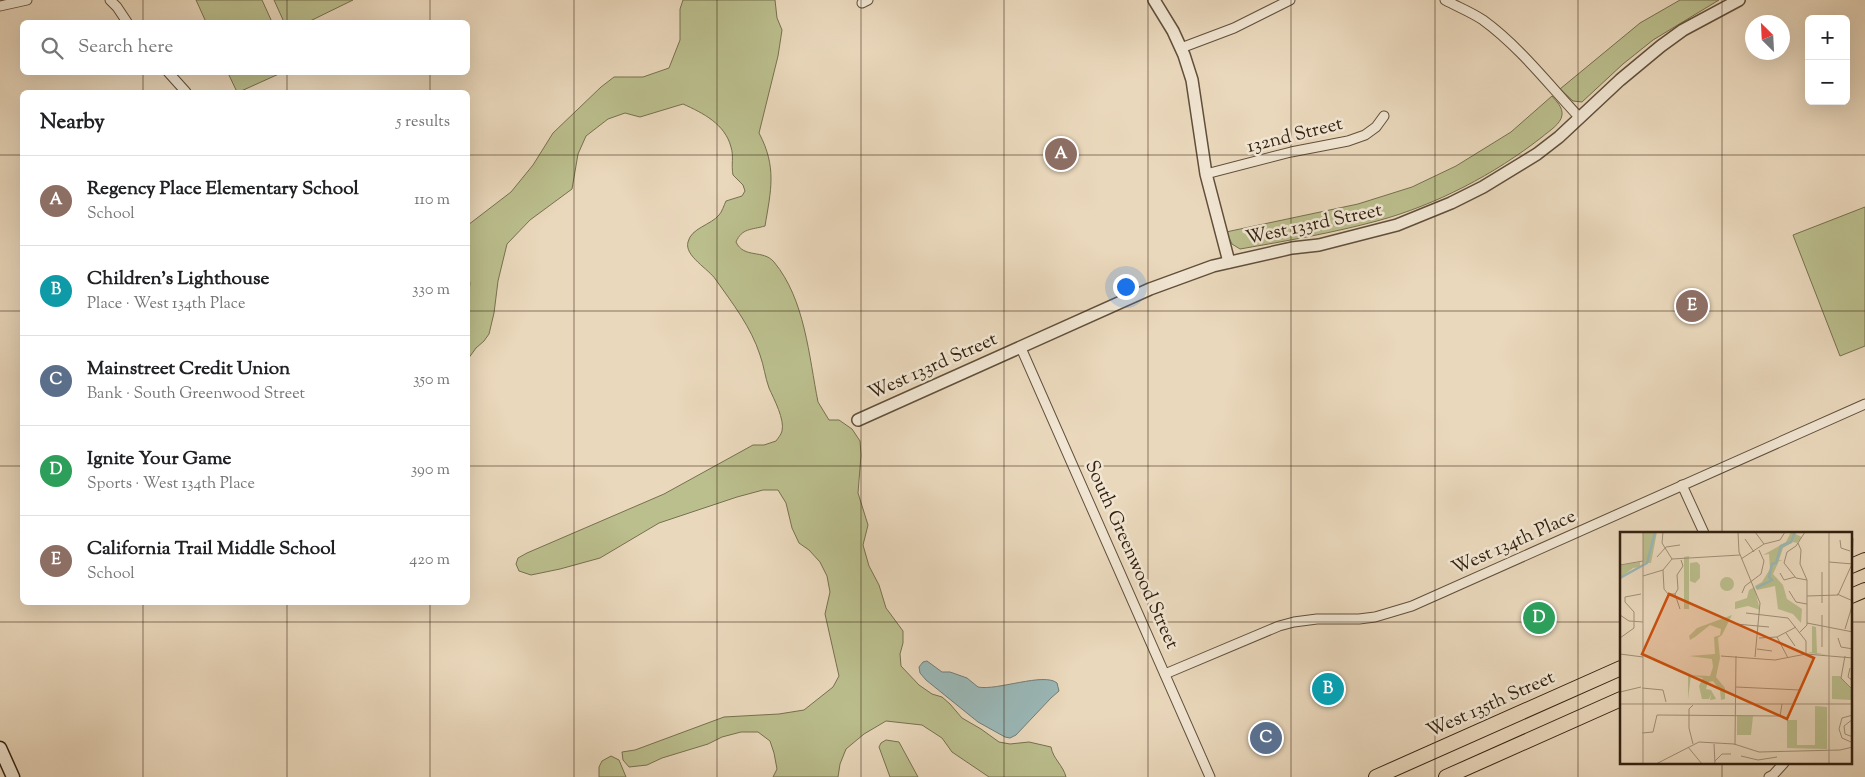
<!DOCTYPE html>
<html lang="en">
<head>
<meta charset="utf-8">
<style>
  :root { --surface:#fff; --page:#f2f2f2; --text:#202124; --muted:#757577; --line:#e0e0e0; --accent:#0b8043 }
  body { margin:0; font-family:"Sorts Mill Goudy",serif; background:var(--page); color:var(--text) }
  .controls { position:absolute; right:15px; top:15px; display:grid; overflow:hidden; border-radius:8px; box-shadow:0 5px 20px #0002 }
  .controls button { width:45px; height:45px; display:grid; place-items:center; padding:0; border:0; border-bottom:1px solid var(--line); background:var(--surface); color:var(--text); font:25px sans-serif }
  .compass { position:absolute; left:1745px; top:15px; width:45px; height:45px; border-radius:50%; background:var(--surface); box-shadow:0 5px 20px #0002; rotate:336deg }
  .you { position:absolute; left:1125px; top:286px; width:18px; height:18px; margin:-12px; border:4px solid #fff; border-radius:50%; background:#1a73e8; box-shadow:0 0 0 8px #1a73e833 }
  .badge { display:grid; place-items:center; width:32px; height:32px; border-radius:50%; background:var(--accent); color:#fff; font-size:16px; font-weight:700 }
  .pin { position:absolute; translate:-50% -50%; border:2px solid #fff; box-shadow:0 1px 5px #0006 }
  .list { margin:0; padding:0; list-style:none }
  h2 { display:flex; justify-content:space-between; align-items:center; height:65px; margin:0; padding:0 20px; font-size:21px }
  h2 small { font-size:16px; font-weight:400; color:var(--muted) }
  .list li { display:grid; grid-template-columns:32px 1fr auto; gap:15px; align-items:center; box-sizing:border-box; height:90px; padding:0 20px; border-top:1px solid var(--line) }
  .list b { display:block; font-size:19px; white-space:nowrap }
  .list p { margin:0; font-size:16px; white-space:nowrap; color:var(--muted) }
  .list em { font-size:16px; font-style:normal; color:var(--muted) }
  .icon { flex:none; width:28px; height:28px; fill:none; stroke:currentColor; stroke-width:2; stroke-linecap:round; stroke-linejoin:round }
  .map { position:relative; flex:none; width:1865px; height:777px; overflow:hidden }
  .search { position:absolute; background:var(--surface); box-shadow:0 5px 20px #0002; left:20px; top:20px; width:450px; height:55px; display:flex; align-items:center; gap:12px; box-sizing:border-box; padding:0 18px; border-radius:8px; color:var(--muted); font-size:19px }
  .panel { position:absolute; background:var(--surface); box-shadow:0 5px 20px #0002; left:20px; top:90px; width:450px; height:515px; border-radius:8px }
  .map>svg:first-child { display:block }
  .green { fill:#bbbe8d; stroke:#77704e }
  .water { fill:#9ab8b8; stroke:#717c75 }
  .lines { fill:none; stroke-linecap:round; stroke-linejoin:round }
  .minor-casing { stroke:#614f3b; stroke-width:11 }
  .tertiary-casing { stroke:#614f3b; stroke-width:14 }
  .secondary-casing { stroke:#332110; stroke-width:15 }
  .primary-casing { stroke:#332110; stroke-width:16 }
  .minor { stroke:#f1e6d3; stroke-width:9 }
  .tertiary { stroke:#f1e6d3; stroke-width:11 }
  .secondary { stroke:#f1e6d3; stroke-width:12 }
  .primary { stroke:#ead8bc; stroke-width:14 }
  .grid { fill:none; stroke:#332110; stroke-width:1; stroke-opacity:0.55 }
  .labels { text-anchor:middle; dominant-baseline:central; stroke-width:5; stroke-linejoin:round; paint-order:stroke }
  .street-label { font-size:19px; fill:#332110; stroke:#f1e6d3 }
  .inset-river { fill:none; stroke:#9ab8b8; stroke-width:2.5 }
  .inset-road { fill:none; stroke:#a18f77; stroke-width:1 }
  .view { fill:#cd510d; fill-opacity:0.15; stroke:#cd510d; stroke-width:2.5 }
  .inset-edge { fill:none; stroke:#332110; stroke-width:2.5 }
</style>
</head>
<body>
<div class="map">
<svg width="1865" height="777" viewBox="0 0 1865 777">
  <rect width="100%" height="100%" fill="#ead8bc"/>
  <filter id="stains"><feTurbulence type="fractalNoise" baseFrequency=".004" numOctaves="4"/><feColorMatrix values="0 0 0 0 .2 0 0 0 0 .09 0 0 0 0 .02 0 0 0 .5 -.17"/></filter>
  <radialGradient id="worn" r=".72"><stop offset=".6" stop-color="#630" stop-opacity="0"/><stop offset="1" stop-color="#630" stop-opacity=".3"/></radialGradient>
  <g class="green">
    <path d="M196 0H262L272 22H206Z"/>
    <path d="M274 0H353L308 22H284Z"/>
    <path d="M683 0H775L777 18 782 30 778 56 759 133C777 167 771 190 765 226 751 230 742 228 736 242 744 259 763 249 774 262 805 299 809 357 818 402L829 420H839L852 429 860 441 861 455 858 493 868 525 863 545 869 566 879 585 886 608 903 631V643L900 654 901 666 919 685 932 694 942 697 950 704 962 718 981 729 999 742 1010 744 1029 742 1051 747C1053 759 1063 765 1066 777H989L952 752 942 738 922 725 886 721 864 734 846 749 840 764 838 777H773L777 769 774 753 770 741 758 732H741L722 737 708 744 662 758 647 765 629 767 623 760 622 752 635 750 724 717 779 714 804 710 833 687 839 676 825 614 830 592 827 576 820 562 809 550 799 543 792 528 786 503 778 490H763L737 497 659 523 600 558 560 569 531 575 519 571 516 564 518 558 527 553 664 494 753 445H764L776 441C778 438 781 435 782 431 785 420 774 399 769 388 765 377 764 366 760 355 751 327 733 304 716 280 709 269 684 256 688 242 691 228 711 225 719 215 722 212 724 205 726 201L742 196 745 191 743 185 733 175C731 165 734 156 731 147 725 124 703 113 683 104L640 117 625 113 608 119 586 136 578 154 572 189 530 220 507 244 498 281 494 313 489 334 484 341 476 348 468 359V299L470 283 468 276V225L511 192 533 165 553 133 601 87 614 77H643L669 68 680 40V9Z"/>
    <path d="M1680 0H1719L1653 40 1623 64 1582 102 1573 101 1560 89 1640 23Z"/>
    <path d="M228 73H281L239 92H237Z"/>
    <path d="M1552 96C1556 101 1563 107 1562 115 1561 124 1549 131 1542 137 1495 174 1436 205 1377 221 1332 233 1286 241 1240 249L1232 244 1226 232 1358 204 1412 187 1456 166 1511 132Z"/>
    <path d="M1865 207V346L1840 356 1793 235Z"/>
    <path d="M886 740 899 742 918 777H890L879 747 881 743Z"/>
    <path d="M611 756 619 760 626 777H599V767L602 761Z"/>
  </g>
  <path class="water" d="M927 661 942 672H950L967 678 978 687C997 691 1044 672 1057 683L1059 691 1051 698 1016 735 1010 738 1005 737 978 722 926 680 920 673 919 667 923 662Z"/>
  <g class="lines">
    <defs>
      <g id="minor">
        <path d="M110 0 117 7 127 22"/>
        <path d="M1445 0C1458 7 1471 12 1483 20 1520 47 1549 85 1580 118"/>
        <path d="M862 3 868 0"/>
        <path d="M0 6 27 0"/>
        <path d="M1181 48 1234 28 1290 0"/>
        <path d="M168 72 186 92"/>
        <path d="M1206 174 1291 152 1348 141 1365 135 1376 127 1384 116"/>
        <path d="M1021 348 1210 777"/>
        <path d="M1682 485 1704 533"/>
        <path d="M1165 674 1279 626 1294 622 1317 619H1359L1375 617 1412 606 1865 404"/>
        <path d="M1769 777 1773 775 1784 763"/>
      </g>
      <g id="tertiary">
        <path d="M1154 0 1173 31 1184 55 1192 80 1206 174 1229 262"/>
        <path d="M858 420 1150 289 1213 266 1292 248 1319 245 1397 225 1451 203 1483 187 1537 154 1559 137 1620 80 1661 46 1683 30 1739 0"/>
      </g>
      <path id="secondary" d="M0 748 13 777"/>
      <g id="primary">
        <path d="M1851 566 1865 560"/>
        <path d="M1851 596 1865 590"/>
        <path d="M1376 777 1621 668"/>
        <path d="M1446 777 1621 699"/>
      </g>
    </defs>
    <use href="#minor" class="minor-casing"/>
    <use href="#tertiary" class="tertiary-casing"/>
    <use href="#secondary" class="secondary-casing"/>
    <use href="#primary" class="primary-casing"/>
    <use href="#minor" class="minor"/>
    <use href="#tertiary" class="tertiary"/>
    <use href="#secondary" class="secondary"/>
    <use href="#primary" class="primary"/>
  </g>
  <path class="grid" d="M143 0V22M287 0V22M430 0V22M574 0V777M717 0V777M861 0V777M1004 0V777M1148 0V777M1291 0V777M1435 0V777M1578 0V777M1722 0V533M143 72V92M287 72V92M430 72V92M0 155H22M468 155H1865M0 311H22M468 311H1865M0 466H22M468 466H1865M143 602V777M287 602V777M430 602V777M0 622H1621M1851 622H1865M1722 763V777"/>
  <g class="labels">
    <g class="street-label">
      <text transform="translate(1295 136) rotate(-14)">132nd Street</text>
      <text transform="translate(1314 225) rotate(-12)">West 133rd Street</text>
      <text transform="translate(933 367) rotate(-24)">West 133rd Street</text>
      <text transform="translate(1514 543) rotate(-24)">West 134th Place</text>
      <text transform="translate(1131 555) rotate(66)">South Greenwood Street</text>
      <text transform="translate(1491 705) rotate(-24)">West 135th Street</text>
    </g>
  </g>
  <g transform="translate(1620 532)">
    <rect width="232" height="232" fill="#ead8bc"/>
    <path d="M23 0H37L31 31H23ZM171 0 182 5 177 11 173 10 163 16 159 28 163 29H159L153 42 163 53 167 67 182 77 181 91 173 82 158 77 155 54 137 58 135 54 142 50 150 37 149 22 143 23 166 10ZM69 24V77H64V25ZM20 30V35L13 36 0 46V33ZM77 30 80 33V46L75 51 70 49V31ZM100 52a7 7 0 1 1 14 0a7 7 0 1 1-14 0ZM134 55 140 78 128 74 115 77V70L127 66 129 58ZM112 83 102 103 98 106 100 126 96 145 105 156V167L101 168 100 158 93 149 88 150 86 157 91 158 96 167 90 168 91 162 89 167H82L79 154 83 146 71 143 68 167V143L90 144 93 135 92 127 69 124 95 122 94 105 100 103 101 97 90 93 75 105 70 108 69 104 77 96ZM192 94 196 95 197 121 208 123 187 121 192 120ZM212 144H220L232 158V168L212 167ZM195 174 207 175V217L167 216V188H177V213H195ZM117 184H133L131 203H117Z" fill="#bbbe8d"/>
    <path class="inset-river" d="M0 46 27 31 35 0M136 56 152 48 149 45 152 32 156 31 161 14 171 10 175 0"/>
    <path class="inset-road" d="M23 0V232M43 0 42 11 52 27 43 38 44 57 48 62H55M118 0 119 20 140 71 135 125M135 0 144 12M185 0 176 14 167 20 164 31 176 46 187 48M125 7 134 20M220 8 221 16 230 19M178 11 181 18 180 32 187 48V93L179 101M144 12 160 8 165 0M37 25 46 15 60 13M52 27 120 23M121 27 144 12M209 30 233 32M0 33 23 29M160 41 164 48 175 45M23 44 43 38M169 59 176 70 187 72M122 61 125 54 141 42 144 29 139 18M217 62 233 69M218 63 232 32 233 6M187 64 218 63M202 71V40M60 77 55 62 58 57 57 43 63 34 61 28M126 81 168 86 186 109V122M0 83 9 89 23 90M202 83V115M187 91 233 100M116 92 149 95M225 97 233 71M166 101 175 114M157 105 168 126M0 106 14 96V80L5 70V65L21 62M139 106 157 105 176 95M218 106 221 115 233 117M137 117 152 119M0 122 23 125M101 124 155 128 186 122 233 126M225 124 221 146 233 158M230 136 228 145 233 149M116 155 180 158M22 156 43 158 46 170M0 160 21 155M0 172H233M73 173 69 177V196L73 212M233 187 224 194 225 202 233 205M22 201 33 200 37 183 160 184 162 172M231 210 222 206 219 197 222 186 233 183M94 212 95 232M115 213 116 124M68 215 82 232M121 224 138 228 157 225M95 229 102 222H111M36 232 79 210 114 212 139 220 220 218 233 215M209 232V0"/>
    <path class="view" d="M49 62 194 126 167 187 22 122Z"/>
    <rect width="232" height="232" class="inset-edge"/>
  </g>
  <rect width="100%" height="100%" filter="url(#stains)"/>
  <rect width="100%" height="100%" fill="url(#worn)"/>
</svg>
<div class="controls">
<button>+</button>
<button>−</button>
</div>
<svg class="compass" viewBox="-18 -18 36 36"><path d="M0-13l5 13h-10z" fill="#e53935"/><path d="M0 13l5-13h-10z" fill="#757577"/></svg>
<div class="you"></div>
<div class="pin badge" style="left:1061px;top:154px;background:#8d6e63">A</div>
<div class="pin badge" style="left:1328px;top:689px;background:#0f9aa8">B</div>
<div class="pin badge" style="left:1266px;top:738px;background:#5c6f8a">C</div>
<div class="pin badge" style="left:1539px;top:618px;background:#2e9e5b">D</div>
<div class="pin badge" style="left:1692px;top:306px;background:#8d6e63">E</div>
<div class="search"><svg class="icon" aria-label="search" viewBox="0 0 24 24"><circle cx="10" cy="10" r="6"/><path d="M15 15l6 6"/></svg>Search here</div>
<section class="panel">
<h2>Nearby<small>5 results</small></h2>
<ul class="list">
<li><span class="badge" style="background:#8d6e63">A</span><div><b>Regency Place Elementary School</b><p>School</p></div><em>110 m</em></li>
<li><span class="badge" style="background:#0f9aa8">B</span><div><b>Children's Lighthouse</b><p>Place · West 134th Place</p></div><em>330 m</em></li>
<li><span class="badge" style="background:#5c6f8a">C</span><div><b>Mainstreet Credit Union</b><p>Bank · South Greenwood Street</p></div><em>350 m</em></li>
<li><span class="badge" style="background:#2e9e5b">D</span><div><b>Ignite Your Game</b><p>Sports · West 134th Place</p></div><em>390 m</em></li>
<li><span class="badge" style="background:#8d6e63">E</span><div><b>California Trail Middle School</b><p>School</p></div><em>420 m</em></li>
</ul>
</section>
</div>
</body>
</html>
